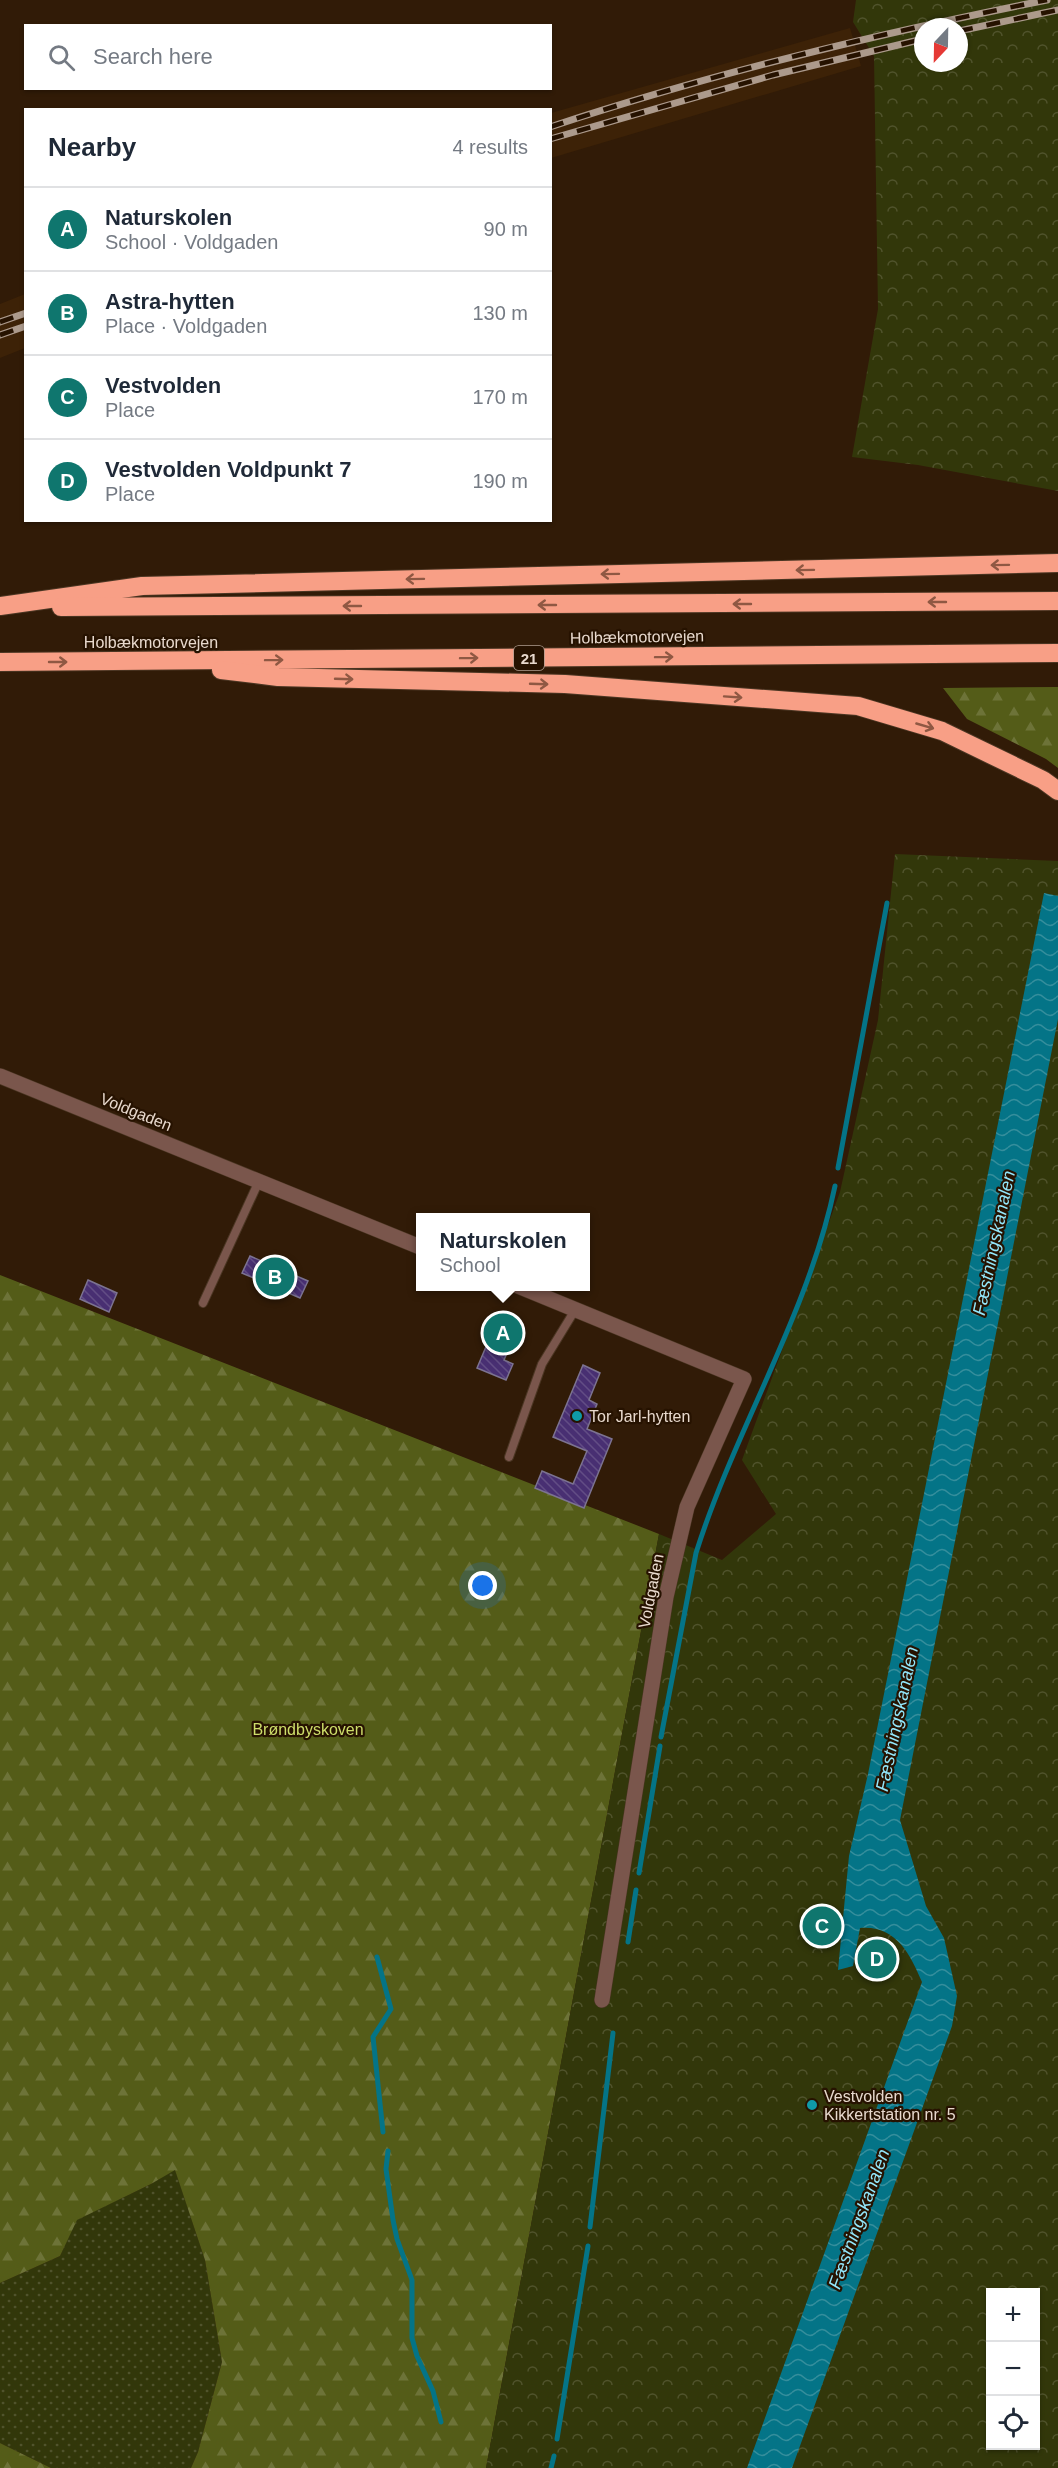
<!DOCTYPE html>
<html lang="en">
<head>
<meta charset="utf-8">
<style>
  :root { --surface:#fff; --page:#f2f2f3; --text:#1f2937; --muted:#747a83; --line:#e0e1e3; --accent:#0f766e }
  body { margin:0; font-family:Arial,sans-serif; background:var(--page); color:var(--text) }
  .controls { position:absolute; right:18px; bottom:18px; display:grid; overflow:hidden; border-radius:0px; box-shadow:0 2px 4px #0004 }
  .controls button { width:54px; height:54px; display:grid; place-items:center; padding:0; border:0; border-bottom:2px solid var(--line); background:var(--surface); color:var(--text); font:30px sans-serif }
  .compass { position:absolute; left:914px; top:18px; width:54px; height:54px; border-radius:50%; background:var(--surface); box-shadow:0 2px 4px #0004; rotate:202deg }
  .you { position:absolute; left:483px; top:1586px; width:21px; height:21px; margin:-15px; border:4px solid #fff; border-radius:50%; background:#1a73e8; box-shadow:0 0 0 9px #1a73e833 }
  .badge { display:grid; place-items:center; width:39px; height:39px; border-radius:50%; background:var(--accent); color:#fff; font-size:20px; font-weight:700 }
  .pin { position:absolute; translate:-50% -50%; border:3px solid #fff; box-shadow:0 2px 6px #0006 }
  .popup { position:absolute; left:416px; top:1213px; width:174px; height:78px; box-sizing:border-box; display:grid; place-content:center; border-radius:0px; background:var(--surface); filter:drop-shadow(0 2px 4px #0005); font-size:20px; white-space:nowrap; color:var(--muted) }
  .popup b { font-size:22px; color:var(--text) }
  .popup::after { content:''; position:absolute; left:50%; top:100%; margin-left:-12px; border:12px solid transparent; border-top-color:var(--surface) }
  .list { margin:0; padding:0; list-style:none }
  h2 { display:flex; justify-content:space-between; align-items:center; height:78px; margin:0; padding:0 24px; font-size:26px }
  h2 small { font-size:20px; font-weight:400; color:var(--muted) }
  .list li { display:grid; grid-template-columns:39px 1fr auto; gap:18px; align-items:center; box-sizing:border-box; height:84px; padding:0 24px; border-top:2px solid var(--line) }
  .list b { display:block; font-size:22px; white-space:nowrap }
  .list p { margin:0; font-size:20px; white-space:nowrap; color:var(--muted) }
  .list em { font-size:20px; font-style:normal; color:var(--muted) }
  .icon { flex:none; width:33px; height:33px; fill:none; stroke:currentColor; stroke-width:2; stroke-linecap:round; stroke-linejoin:round }
  .map { position:relative; flex:none; width:1058px; height:2468px; overflow:hidden }
  .search { position:absolute; background:var(--surface); box-shadow:0 2px 4px #0004; left:24px; top:24px; width:528px; height:66px; display:flex; align-items:center; gap:15px; box-sizing:border-box; padding:0 21px; border-radius:0px; color:var(--muted); font-size:22px }
  .panel { position:absolute; background:var(--surface); box-shadow:0 2px 4px #0004; left:24px; top:108px; width:528px; height:414px; border-radius:0px }
  .map>svg:first-child { display:block }
  .built { fill:#3d2207 }
  .grass { fill:url(#grass-dots) }
  .forest { fill:url(#forest-firs) }
  .park { fill:url(#park-crowns); fill-rule:evenodd }
  .water { fill:url(#water-waves) }
  .lines { fill:none; stroke-linecap:round; stroke-linejoin:round }
  .stream { stroke:#047487; stroke-width:5 }
  .building { fill:url(#building-back-hatch); stroke:#7c7391; stroke-width:1.5 }
  .service-casing { stroke:#4b3623; stroke-width:10 }
  .minor-casing { stroke:#4b3623; stroke-width:16 }
  .motorway-casing { stroke:#4b3623; stroke-width:20 }
  .service { stroke:#7a564c; stroke-width:8 }
  .minor { stroke:#7a564c; stroke-width:15 }
  .motorway { stroke:#f89f86; stroke-width:18 }
  .rail-casing { stroke:#ac9a8c; stroke-width:7 }
  .rail { stroke:#261200; stroke-width:4.5; stroke-dasharray:14; stroke-linecap:butt }
  .oneway { stroke:#8f5843 }
  .culture-dot { fill:#0f9aa8; stroke:#261200; stroke-width:2 }
  .labels { text-anchor:middle; dominant-baseline:central; stroke-width:4.5; stroke-linejoin:round; paint-order:stroke }
  .shield { fill:#261200; stroke:#ae9d90; stroke-width:1.5 }
  .shield-label { font-size:15px; font-weight:bold; fill:#e8d9cd }
  .street-label { font-size:16px; fill:#e8d9cd; stroke:#261200 }
  .poi-label { font-size:16px; fill:#e8d9cd; stroke:#261200; text-anchor:start }
  .park-label { font-size:16px; fill:#cede6a; stroke:#261200 }
  .water-label { font-size:18px; font-style:italic; fill:#93e7fb; stroke:#261200 }
</style>
</head>
<body>
<div class="map">
<svg width="1058" height="2468" viewBox="0 0 1058 2468">
  <defs>
    <pattern id="grass-dots" width="8" height="8" patternUnits="userSpaceOnUse" patternTransform="scale(1.5)"><rect width="8" height="8" fill="#32370a"/><path d="M2 2h.1M6 6h.1" fill="none" stroke="#50532c" stroke-width="1.8" stroke-linecap="round"/></pattern>
    <pattern id="forest-firs" width="22" height="20" patternUnits="userSpaceOnUse" patternTransform="scale(1.5)"><rect width="22" height="20" fill="#545c18"/><path d="M5 1l3.5 6h-7zM16 11l3.5 6h-7z" fill="#6d7338"/></pattern>
    <pattern id="park-crowns" width="20" height="18" patternUnits="userSpaceOnUse" patternTransform="scale(1.5)"><rect width="20" height="18" fill="#32370a"/><path d="M2 6a3 3 0 1 1 6 0M12 15a3 3 0 1 1 6 0" fill="none" stroke="#50532c"/></pattern>
    <pattern id="water-waves" width="16" height="10" patternUnits="userSpaceOnUse" patternTransform="scale(1.5)"><rect width="16" height="10" fill="#047487"/><path d="M0 5q4-4 8 0t8 0" fill="none" stroke="#358e9c"/></pattern>
    <pattern id="building-back-hatch" width="6" height="6" patternUnits="userSpaceOnUse" patternTransform="scale(1.5)"><rect width="6" height="6" fill="#482f72"/><path d="M-1 5l2 2M0 0l6 6M5-1l2 2" fill="none" stroke="#624d85"/></pattern>
  </defs>
  <rect width="100%" height="100%" fill="#311b07"/>
  <g class="built">
    <path d="M850 28 861 66 551 158V113Z"/>
    <path d="M25 294V348L0 358V304Z"/>
  </g>
  <path class="grass" d="M175 2169 205 2260 222 2362 198 2452 191 2468H51L0 2443V2283L60 2256 76 2220 151 2184Z"/>
  <g class="forest">
    <path d="M1058 687V768L1046 759 967 719 943 688Z"/>
    <path d="M0 1275 659 1534 486 2468H191L198 2452 222 2362 205 2260 175 2170 151 2184 77 2220 60 2256 0 2283Z"/>
    <path d="M0 2443 51 2468H0Z"/>
  </g>
  <g class="park">
    <path d="M856 0H1058V491L918 465 852 457 878 309 874 56 853 22ZM923 27H959V63H923Z"/>
    <path d="M895 854 1058 861V2468H486L659 1534 722 1560 776 1514 742 1460 840 1192 878 1020ZM990 2292H1036V2446H990Z"/>
  </g>
  <path class="water" d="M1044 893 1058 896V1019L900 1820 926 1906 944 1938 957 1996 952 2026 792 2468H747L922 1982C910 1954 896 1925 860 1928L853 1966 838 1970 849 1856 868 1774Z"/>
  <g class="lines">
    <g class="stream">
      <path d="M838 1168 887 903"/>
      <path d="M661 1737 696 1553C735 1429 808 1315 835 1186"/>
      <path d="M639 1873 660 1746"/>
      <path d="M628 1942 636 1890"/>
      <path d="M377 1957 391 2009 373 2037 383 2132"/>
      <path d="M388 2151 386 2169 393 2220 397 2239 412 2280V2338L417 2356 433 2391 441 2422"/>
      <path d="M590 2227 613 2033"/>
      <path d="M557 2439 588 2246"/>
      <path d="M551 2468 554 2456"/>
    </g>
  </g>
  <g class="building">
    <path d="M250 1256 308 1281 300 1298 242 1273Z"/>
    <path d="M88 1280 117 1293 109 1312 80 1299Z"/>
    <path d="M499 1316 519 1324 504 1360 513 1364 506 1380 477 1368Z"/>
    <path d="M583 1365 600 1373 589 1400 597 1404 587 1429 612 1439 584 1508 535 1488 542 1471 573 1484 587 1451 553 1437Z"/>
  </g>
  <g class="lines">
    <defs>
      <g id="service">
        <path d="M203 1303 259 1181"/>
        <path d="M509 1457 542 1364 575 1310"/>
      </g>
      <g id="minor">
        <path d="M0 1076 420 1247"/>
        <path d="M518 1286 744 1379 687 1507 666 1597 602 2000"/>
      </g>
      <g id="motorway">
        <path d="M0 606 142 586 1058 563"/>
        <path d="M61 607 1058 601"/>
        <path d="M0 662 1058 653"/>
        <path d="M221 670 278 677 565 684 858 706 942 731 1043 780 1058 791"/>
      </g>
    </defs>
    <use href="#service" class="service-casing"/>
    <use href="#minor" class="minor-casing"/>
    <use href="#motorway" class="motorway-casing"/>
    <use href="#service" class="service"/>
    <use href="#minor" class="minor"/>
    <use href="#motorway" class="motorway"/>
    <defs>
      <g id="rail">
        <path d="M959 31 1058 10"/>
        <path d="M550 127C713 73 880 33 1047 0"/>
        <path d="M550 139 773 75 923 39"/>
        <path d="M0 322 26 313"/>
        <path d="M0 335 26 326"/>
      </g>
    </defs>
    <use href="#rail" class="rail-casing"/>
    <use href="#rail" class="rail"/>
  </g>
  <defs><path id="oneway-shaft" d="M-6 0H5M1.5-3L5.5 0L1.5 3" fill="none" stroke-width="1.6" stroke-linecap="round" stroke-linejoin="round" transform="scale(1.5)"/></defs>
  <g class="oneway">
    <use href="#oneway-shaft" transform="translate(1000 565) rotate(179)"/>
    <use href="#oneway-shaft" transform="translate(805 570) rotate(179)"/>
    <use href="#oneway-shaft" transform="translate(610 574) rotate(179)"/>
    <use href="#oneway-shaft" transform="translate(415 579) rotate(179)"/>
    <use href="#oneway-shaft" transform="translate(937 602) rotate(180)"/>
    <use href="#oneway-shaft" transform="translate(742 604) rotate(180)"/>
    <use href="#oneway-shaft" transform="translate(547 605) rotate(180)"/>
    <use href="#oneway-shaft" transform="translate(352 606) rotate(180)"/>
    <use href="#oneway-shaft" transform="translate(664 657) rotate(-1)"/>
    <use href="#oneway-shaft" transform="translate(469 658) rotate(-1)"/>
    <use href="#oneway-shaft" transform="translate(274 660) rotate(-1)"/>
    <use href="#oneway-shaft" transform="translate(58 662)"/>
    <use href="#oneway-shaft" transform="translate(344 679) rotate(2)"/>
    <use href="#oneway-shaft" transform="translate(539 684) rotate(2)"/>
    <use href="#oneway-shaft" transform="translate(733 697) rotate(4)"/>
    <use href="#oneway-shaft" transform="translate(925 726) rotate(16)"/>
  </g>
  <g class="culture-dot">
    <circle cx="577" cy="1416" r="6"/>
    <circle cx="812" cy="2105" r="6"/>
  </g>
  <g class="labels">
    <rect class="shield" x="514" y="646" width="30" height="24" rx="4.5"/>
    <g class="shield-label">
      <text x="529" y="658">21</text>
    </g>
    <g class="street-label">
      <text transform="translate(637 637) rotate(-1)">Holbækmotorvejen</text>
      <text x="151" y="642">Holbækmotorvejen</text>
      <text transform="translate(136 1112) rotate(22)">Voldgaden</text>
      <text transform="translate(651 1591) rotate(-79)">Voldgaden</text>
    </g>
    <g class="poi-label">
      <text x="589" y="1416">Tor Jarl-hytten</text>
      <text x="824" y="2096">Vestvolden<tspan x="824" dy="18">Kikkertstation nr. 5</tspan></text>
    </g>
    <g class="park-label">
      <text x="308" y="1729">Brøndbyskoven</text>
    </g>
    <g class="water-label">
      <text transform="translate(994 1243) rotate(-78)">Fæstningskanalen</text>
      <text transform="translate(897 1719) rotate(-78)">Fæstningskanalen</text>
      <text transform="translate(859 2219) rotate(-70)">Fæstningskanalen</text>
    </g>
  </g>
</svg>
<div class="controls">
<button>+</button>
<button>−</button>
<button><svg class="icon" aria-label="locate" viewBox="0 0 24 24"><circle cx="12" cy="12" r="6"/><path d="M12 2v4M12 18v4M2 12h4M18 12h4"/></svg></button>
</div>
<svg class="compass" viewBox="-18 -18 36 36"><path d="M0-13l5 13h-10z" fill="#e53935"/><path d="M0 13l5-13h-10z" fill="#747a83"/></svg>
<div class="you"></div>
<div class="pin badge" style="left:503px;top:1333px">A</div>
<div class="popup"><b>Naturskolen</b>School</div>
<div class="pin badge" style="left:275px;top:1277px">B</div>
<div class="pin badge" style="left:822px;top:1926px">C</div>
<div class="pin badge" style="left:877px;top:1959px">D</div>
<div class="search"><svg class="icon" aria-label="search" viewBox="0 0 24 24"><circle cx="10" cy="10" r="6"/><path d="M15 15l6 6"/></svg>Search here</div>
<section class="panel">
<h2>Nearby<small>4 results</small></h2>
<ul class="list">
<li><span class="badge">A</span><div><b>Naturskolen</b><p>School · Voldgaden</p></div><em>90 m</em></li>
<li><span class="badge">B</span><div><b>Astra-hytten</b><p>Place · Voldgaden</p></div><em>130 m</em></li>
<li><span class="badge">C</span><div><b>Vestvolden</b><p>Place</p></div><em>170 m</em></li>
<li><span class="badge">D</span><div><b>Vestvolden Voldpunkt 7</b><p>Place</p></div><em>190 m</em></li>
</ul>
</section>
</div>
</body>
</html>
